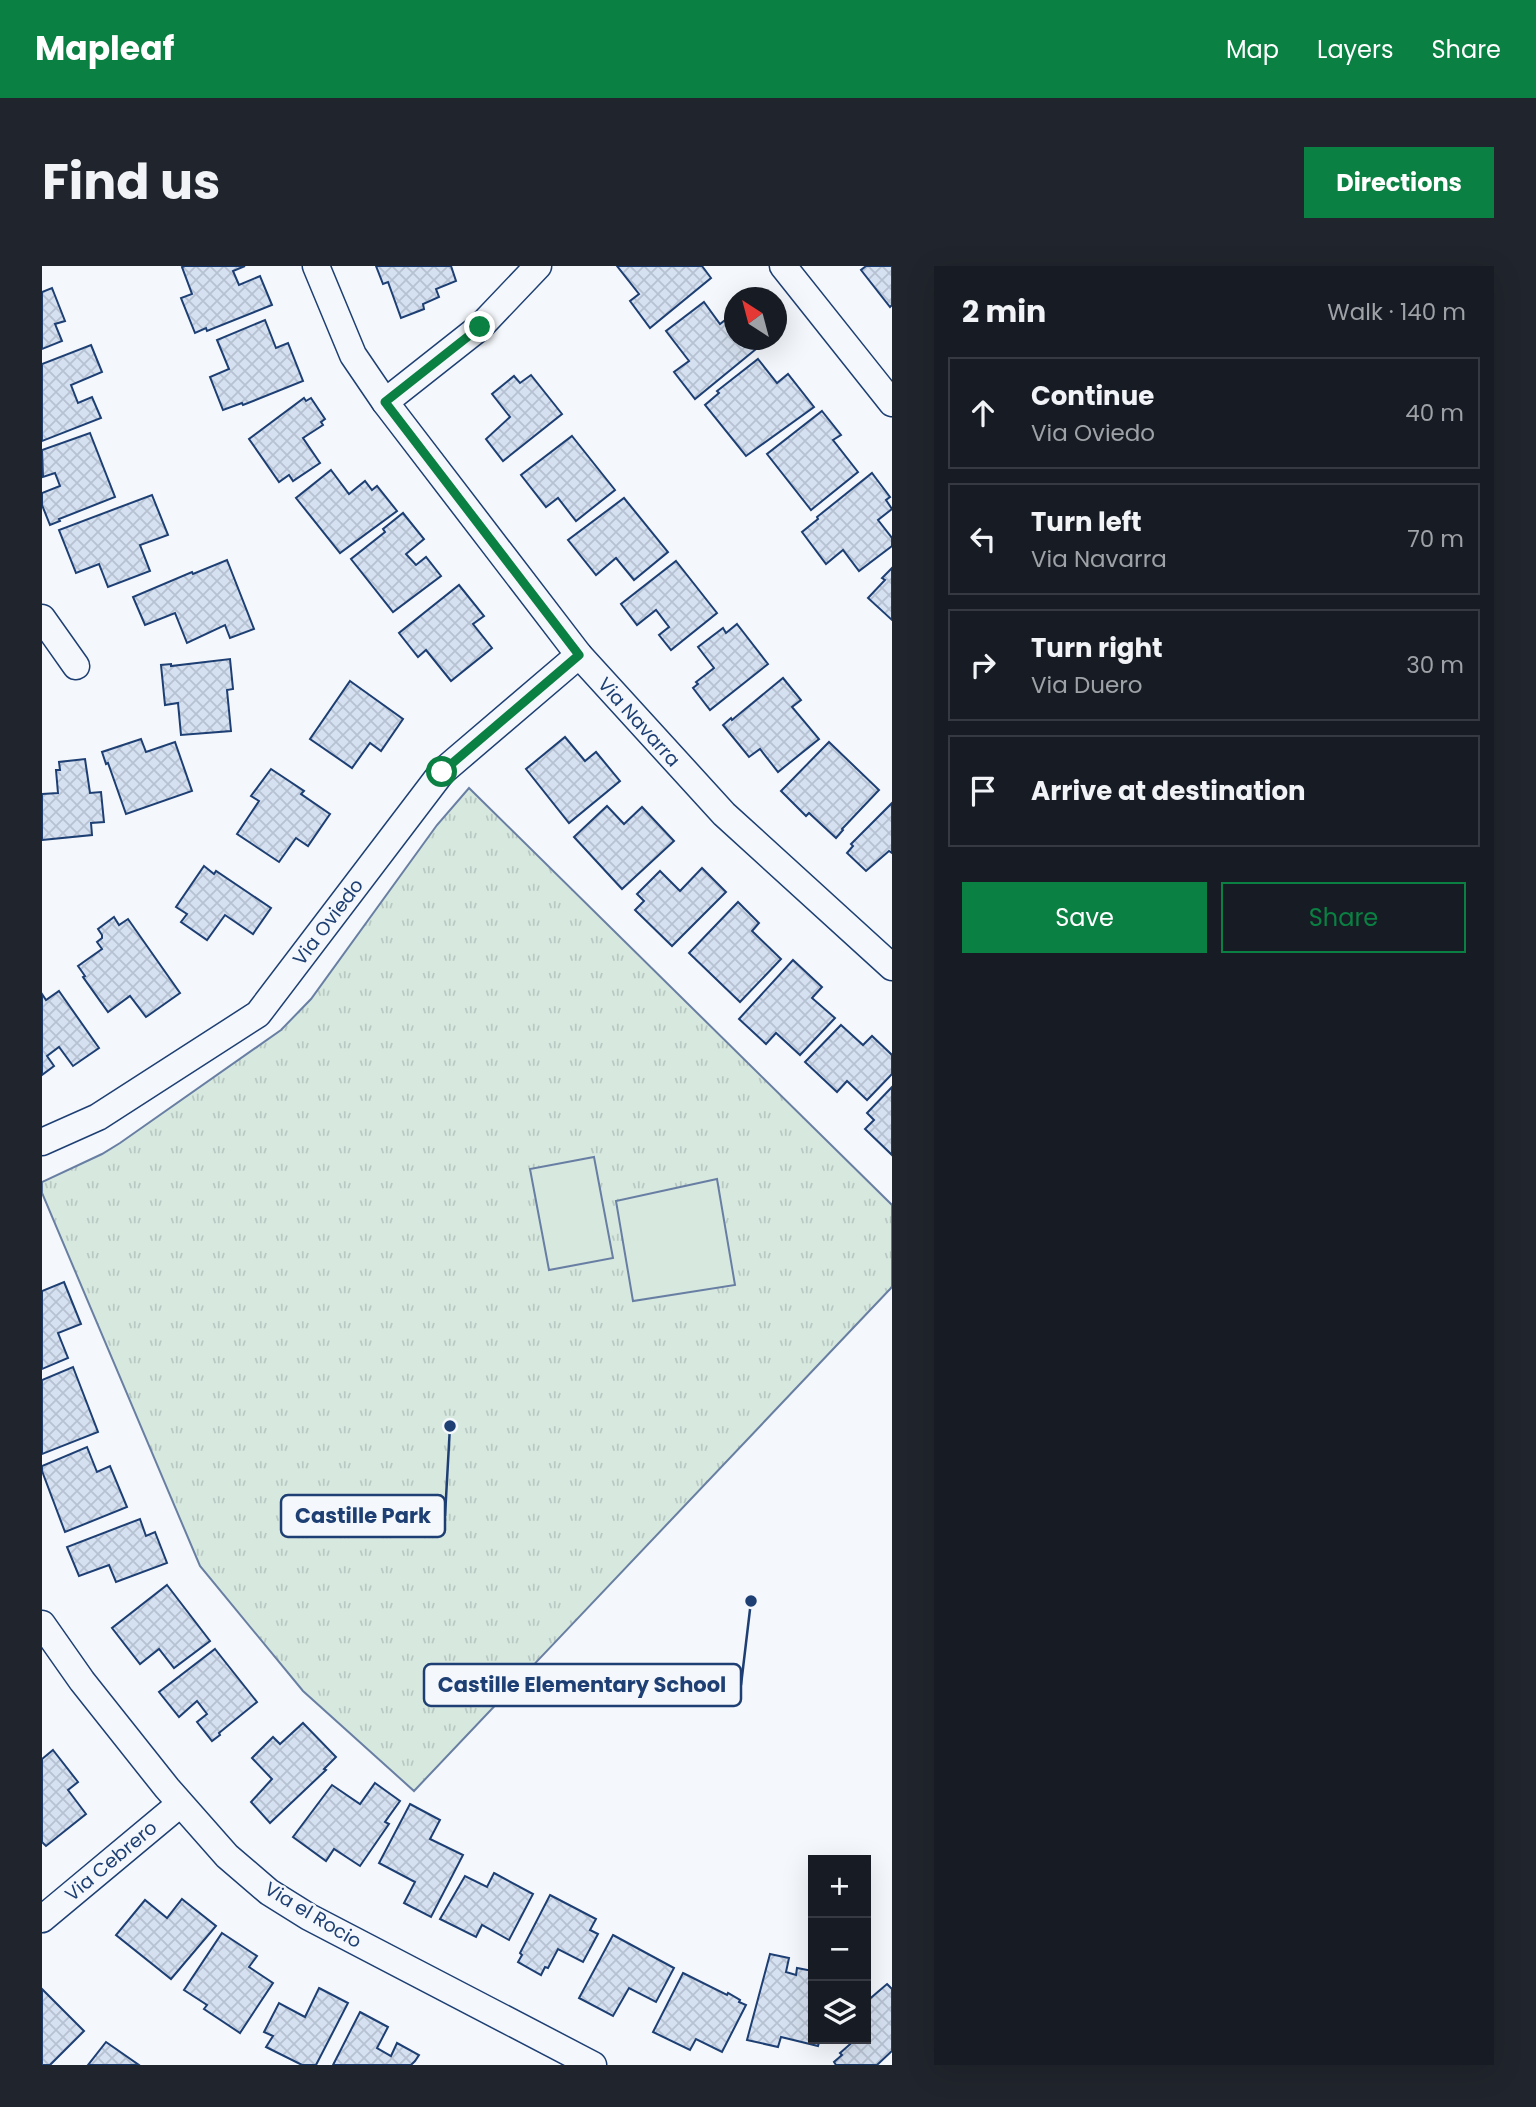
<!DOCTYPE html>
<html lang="en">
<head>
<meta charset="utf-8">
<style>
  :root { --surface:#171b24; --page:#20242c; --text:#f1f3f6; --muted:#9ea1a6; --line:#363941; --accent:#0b8043 }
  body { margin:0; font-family:Poppins,sans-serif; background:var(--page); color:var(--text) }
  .controls { position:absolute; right:21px; bottom:21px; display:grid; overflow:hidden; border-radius:0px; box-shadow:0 7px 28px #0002 }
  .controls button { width:63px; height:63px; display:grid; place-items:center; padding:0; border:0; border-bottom:2px solid var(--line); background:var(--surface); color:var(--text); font:35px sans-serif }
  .compass { position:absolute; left:682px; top:21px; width:63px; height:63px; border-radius:50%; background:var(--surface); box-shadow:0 7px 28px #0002; rotate:324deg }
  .stop { position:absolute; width:21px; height:21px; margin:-16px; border:5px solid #0b8043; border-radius:50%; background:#fff }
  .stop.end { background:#0b8043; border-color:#fff; box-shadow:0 2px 7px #0008 }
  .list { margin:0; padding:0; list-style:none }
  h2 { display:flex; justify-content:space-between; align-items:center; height:91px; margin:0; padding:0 28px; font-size:30px }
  h2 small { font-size:23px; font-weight:400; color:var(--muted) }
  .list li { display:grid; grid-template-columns:46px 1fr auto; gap:21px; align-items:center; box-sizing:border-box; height:112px; margin:0 14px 14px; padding:0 14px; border:2px solid var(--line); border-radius:0px }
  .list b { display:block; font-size:26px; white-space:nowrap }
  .list p { margin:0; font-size:23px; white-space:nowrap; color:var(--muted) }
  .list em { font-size:23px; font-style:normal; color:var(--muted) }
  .actions { display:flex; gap:14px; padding:21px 28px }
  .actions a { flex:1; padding:16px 0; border:2px solid var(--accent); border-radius:0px; text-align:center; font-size:24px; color:var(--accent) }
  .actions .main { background:var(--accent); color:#fff }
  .icon { flex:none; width:38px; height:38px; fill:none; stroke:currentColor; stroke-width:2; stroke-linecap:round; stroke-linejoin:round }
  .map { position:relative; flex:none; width:850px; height:1799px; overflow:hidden; border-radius:0px }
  header { display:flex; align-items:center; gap:42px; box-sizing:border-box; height:98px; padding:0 35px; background:var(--accent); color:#fff }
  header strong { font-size:33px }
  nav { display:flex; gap:38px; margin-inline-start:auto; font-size:24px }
  .intro { display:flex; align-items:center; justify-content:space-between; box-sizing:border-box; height:168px; padding:0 42px }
  h1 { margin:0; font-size:49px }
  .button { padding:18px 32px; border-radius:0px; background:var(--accent); color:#fff; font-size:24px; font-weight:700 }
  main { display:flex; gap:42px; padding:0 42px }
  aside { flex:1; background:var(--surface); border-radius:0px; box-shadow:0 7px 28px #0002 }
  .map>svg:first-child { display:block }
  .park { fill:url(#park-tufts); stroke:#687fa3; stroke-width:2 }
  .garden { fill:#d7e8df; stroke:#687fa3; stroke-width:2 }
  .building { fill:url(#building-cross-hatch); stroke:#1d3f73; stroke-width:2 }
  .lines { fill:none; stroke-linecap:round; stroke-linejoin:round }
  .street-casing { stroke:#1d3f73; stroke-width:29 }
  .street { stroke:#f4f7fb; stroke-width:26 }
  .route { stroke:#0b8043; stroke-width:9 }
  .labels { text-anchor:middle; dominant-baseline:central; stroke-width:5; stroke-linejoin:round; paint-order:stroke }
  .street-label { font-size:19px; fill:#1d3f73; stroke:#f4f7fb }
  .leader { fill:none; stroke:#1d3f73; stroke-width:2.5 }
  .callout-dot { fill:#1d3f73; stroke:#f4f7fb; stroke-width:2.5 }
  .callout { fill:#f4f7fb; stroke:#1d3f73; stroke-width:2.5 }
  .callout-label { font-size:21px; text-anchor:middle; font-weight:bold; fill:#1d3f73 }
</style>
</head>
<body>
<header>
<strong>Mapleaf</strong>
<nav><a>Map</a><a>Layers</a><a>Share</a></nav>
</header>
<div class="intro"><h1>Find us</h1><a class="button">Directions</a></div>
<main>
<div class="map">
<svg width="850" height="1799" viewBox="0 0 850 1799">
  <defs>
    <pattern id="park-tufts" width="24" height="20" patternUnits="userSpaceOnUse" patternTransform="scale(1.75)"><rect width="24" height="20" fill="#d7e8df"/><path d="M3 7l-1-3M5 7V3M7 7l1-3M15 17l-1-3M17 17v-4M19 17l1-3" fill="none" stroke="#b8c8c3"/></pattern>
    <pattern id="building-cross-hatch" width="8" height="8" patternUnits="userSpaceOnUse" patternTransform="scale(1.75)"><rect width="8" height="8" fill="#d5e0f0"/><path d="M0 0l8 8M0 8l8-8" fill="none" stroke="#b6c1d1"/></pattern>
  </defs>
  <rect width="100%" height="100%" fill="#f4f7fb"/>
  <path class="park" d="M427 522 850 939V1021L372 1525 261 1425 158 1300 0 927V916L60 888 78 877 239 764 269 733 395 559Z"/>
  <g class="garden">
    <path d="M552 891 571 992 507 1004 488 903Z"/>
    <path d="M675 913 693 1019 591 1035 574 935Z"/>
  </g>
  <g class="building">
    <path d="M143 0H203L191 5 197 19 218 10 230 39 165 65 164 62 153 67 139 32 150 28 140 1Z"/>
    <path d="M334 0H409L414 15 394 23 397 31 381 38 382 43 359 52 346 16 341 18Z"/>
    <path d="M575 0H660L669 12 608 62 588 35 597 28Z"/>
    <path d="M824 0H850V39L848 41 819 4Z"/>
    <path d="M10 22 23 55 13 58 20 75 0 83V26Z"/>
    <path d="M662 36 678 58 692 47V74H725L653 133 632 106 647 95 624 65Z"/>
    <path d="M223 54 234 82 246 77 261 115 201 139 200 137 181 144 168 111 187 103 175 74Z"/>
    <path d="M49 79 60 106 29 119 36 137 50 131 59 152 0 175V98Z"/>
    <path d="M716 93 735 117 746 108 772 141 704 190 663 139 677 127 675 125Z"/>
    <path d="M489 109 520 148 461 195 444 173 468 151 450 128 472 110 478 117Z"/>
    <path d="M262 132 264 135 269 132 283 153 279 156 281 159 261 172 278 197 251 215 247 209 237 216 207 173Z"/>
    <path d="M780 145 799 169 791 174 816 206 769 244 725 188Z"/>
    <path d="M48 167 73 231 17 253 18 255 8 259 0 239V227L18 220 13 207 1 211 0 184Z"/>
    <path d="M530 170 573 224 534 255 516 232 504 241 479 209Z"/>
    <path d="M289 204 307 228 323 215 330 224 335 220 355 245 298 287 254 232Z"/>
    <path d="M830 207 848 231 844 234 850 243 836 254 850 272V280L817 305 801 284 784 298 760 266 776 253 775 251Z"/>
    <path d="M110 229 126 269 98 279 108 305 66 321 57 298 34 307 17 264Z"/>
    <path d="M582 232 626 286 592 314 574 292 554 309 526 274Z"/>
    <path d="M361 247 382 273 364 288 374 299 384 291 399 310 351 346 309 293 343 266 341 263Z"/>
    <path d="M185 294 212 363 188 372 183 359 145 377 133 347 103 359 91 331 150 306 151 308Z"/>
    <path d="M634 295 675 347 629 384 617 369 627 361 614 344 595 359 579 338Z"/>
    <path d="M850 302V354L826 332 843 314 840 312Z"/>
    <path d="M417 319 442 350 431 358 450 382 409 415 384 384 376 391 357 367Z"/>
    <path d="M695 358 726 398 668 444 651 422 656 418 654 416 672 402 656 381 681 362 684 367Z"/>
    <path d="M188 393 191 423 185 424 189 465 139 469 136 437 123 439 119 399 129 398V400Z"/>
    <path d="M741 412 759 434 750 441 777 473 736 506 718 483 707 491 681 459 689 452 690 454Z"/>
    <path d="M308 415 361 453 339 485 328 477 310 502 268 473Z"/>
    <path d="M523 471 543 495 554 486 578 515 527 557 484 503Z"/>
    <path d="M99 473 104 486 133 476 150 525 84 548 66 497 64 498 60 486Z"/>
    <path d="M787 476 837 524 800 563 801 564 794 572 767 547 764 550 739 525Z"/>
    <path d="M43 493 48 527 59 526 62 556 49 557 50 569 0 574V528L16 527 14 504H18L17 496Z"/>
    <path d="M229 503 262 525 259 528 288 548 266 580 254 572 237 596 195 568 217 535 209 530Z"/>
    <path d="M850 537V587L847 585 824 605 805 587 811 580 809 578Z"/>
    <path d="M565 540 582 558 600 541 632 575 580 623 532 571Z"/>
    <path d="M162 600 172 608 174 605 229 642 211 668 183 649 165 674 139 656 145 648 134 641Z"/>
    <path d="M660 602 684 626 630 680 593 644 602 635 595 628 618 605 638 625Z"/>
    <path d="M696 636 717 657 710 665 739 693 698 736 647 687Z"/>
    <path d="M72 651 77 659 86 653 138 727 104 751 88 730 66 746 41 711 43 710 36 700 60 683 55 676 60 672V669L56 663Z"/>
    <path d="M751 694 780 721 770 732 793 752 758 789 734 767 724 778 697 753Z"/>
    <path d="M17 725 57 782 31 800 17 781 5 790 12 800 0 809V728L4 734Z"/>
    <path d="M799 759 821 779 830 770 850 789V808L825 834 805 815 795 826 763 796Z"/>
    <path d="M850 821V889L823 863 832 854 825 847Z"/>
    <path d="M22 1016 39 1058 16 1067 26 1092 0 1103V1025Z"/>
    <path d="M31 1101 56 1166 0 1188V1114Z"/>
    <path d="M45 1181 55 1206 68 1200 85 1241 23 1266 0 1205V1200Z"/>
    <path d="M98 1253 104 1270 113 1266 125 1297 74 1316 67 1299 37 1310 25 1281Z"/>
    <path d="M125 1319 168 1375 132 1402 117 1383 98 1398 70 1362Z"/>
    <path d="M173 1383 215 1436 177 1467 178 1469 170 1475 155 1456 165 1448 155 1435 137 1451 117 1426Z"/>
    <path d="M261 1457 294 1491 282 1503 284 1504 228 1557 209 1536 230 1513 210 1492 231 1471 238 1478Z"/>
    <path d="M11 1484 36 1516 26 1524 44 1548 4 1580 0 1576V1493Z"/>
    <path d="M333 1517 358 1535 343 1556 347 1558 318 1600 292 1583 284 1595 251 1571 290 1519 318 1538Z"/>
    <path d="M368 1538 398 1554 388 1573 421 1589 389 1651 362 1637 373 1616 337 1597Z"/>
    <path d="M452 1607 491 1628 467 1674 440 1659 434 1671 398 1653 423 1610 445 1621Z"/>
    <path d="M508 1629 554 1653 548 1664 556 1668 541 1696 516 1683 506 1702 503 1701 499 1709 476 1696 480 1689 478 1687Z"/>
    <path d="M140 1633 174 1660 129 1713 74 1669 103 1634 125 1652Z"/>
    <path d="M180 1667 215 1690 207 1701 231 1717 198 1767 162 1743 165 1739 142 1724Z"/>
    <path d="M571 1669 632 1702 614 1736 587 1722 571 1750 537 1732Z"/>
    <path d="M728 1688 747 1692 744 1706 754 1709 755 1702 771 1705V1773H778L776 1780 739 1771 736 1781 705 1774Z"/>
    <path d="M641 1707 685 1729 686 1727 698 1734 697 1736 704 1739 680 1786 654 1773 648 1784 611 1766Z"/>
    <path d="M845 1718 850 1723V1785L835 1799H794L792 1796 800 1789 798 1787 814 1773H824V1736Z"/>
    <path d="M277 1722 306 1737 274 1799H260L224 1781 231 1770 222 1766 237 1737 263 1751Z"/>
    <path d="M0 1723 42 1765 8 1799H0Z"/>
    <path d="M318 1746 346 1761 335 1782 349 1790 355 1777 377 1789 373 1795 369 1799H291Z"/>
    <path d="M64 1776 97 1799H46Z"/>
  </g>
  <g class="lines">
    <defs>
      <g id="street">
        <path d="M274 0 311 89 343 136 537 389 682 548 850 701"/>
        <path d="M741 0 850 137"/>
        <path d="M343 136 438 61 496 0"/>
        <path d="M0 352 34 400"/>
        <path d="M0 876 56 851 216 748 400 506 537 389"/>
        <path d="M0 1358 40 1415 125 1522 185 1590 227 1626 267 1651 551 1799"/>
        <path d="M0 1653 138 1538"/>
      </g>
    </defs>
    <use href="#street" class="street-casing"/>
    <use href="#street" class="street"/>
  </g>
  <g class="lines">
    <path class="route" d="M400 506 537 389 343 136 438 61"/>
  </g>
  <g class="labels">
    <g class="street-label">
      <text transform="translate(597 456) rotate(48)">Via Navarra</text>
      <text transform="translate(286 656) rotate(-53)">Via Oviedo</text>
      <text transform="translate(69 1595) rotate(-40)">Via Cebrero</text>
      <text transform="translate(271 1649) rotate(31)">Via el Rocio</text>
    </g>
  </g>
  <path class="leader" d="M408 1160L403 1250M709 1335L699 1419"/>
  <g class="callout-dot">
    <circle cx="408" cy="1160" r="7"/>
    <circle cx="709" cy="1335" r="7"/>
  </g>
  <g class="callout">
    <rect x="239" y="1229" width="164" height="42" rx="7"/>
    <rect x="382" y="1398" width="317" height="42" rx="7"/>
  </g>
  <g class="callout-label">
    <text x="321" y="1257">Castille Park</text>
    <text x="540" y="1426">Castille Elementary School</text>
  </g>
</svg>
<div class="controls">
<button>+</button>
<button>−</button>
<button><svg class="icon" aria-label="layers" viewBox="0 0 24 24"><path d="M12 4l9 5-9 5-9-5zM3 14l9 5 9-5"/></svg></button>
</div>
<svg class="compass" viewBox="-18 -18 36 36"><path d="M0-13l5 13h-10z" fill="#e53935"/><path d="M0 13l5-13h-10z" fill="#9ea1a6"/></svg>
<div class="stop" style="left:400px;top:506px"></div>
<div class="stop end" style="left:438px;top:61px"></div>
</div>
<aside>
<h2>2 min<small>Walk · 140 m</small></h2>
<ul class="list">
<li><svg class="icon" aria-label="ahead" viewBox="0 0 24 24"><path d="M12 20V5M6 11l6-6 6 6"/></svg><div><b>Continue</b><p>Via Oviedo</p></div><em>40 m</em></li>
<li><svg class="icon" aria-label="left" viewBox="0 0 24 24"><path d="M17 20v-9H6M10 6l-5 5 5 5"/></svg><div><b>Turn left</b><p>Via Navarra</p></div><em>70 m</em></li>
<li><svg class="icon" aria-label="right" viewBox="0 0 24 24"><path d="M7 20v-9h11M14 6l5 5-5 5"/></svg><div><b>Turn right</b><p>Via Duero</p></div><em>30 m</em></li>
<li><svg class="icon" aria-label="arrive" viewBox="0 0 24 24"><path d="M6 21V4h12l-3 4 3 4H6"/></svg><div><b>Arrive at destination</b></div></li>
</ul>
<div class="actions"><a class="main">Save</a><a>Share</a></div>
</aside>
</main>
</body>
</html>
